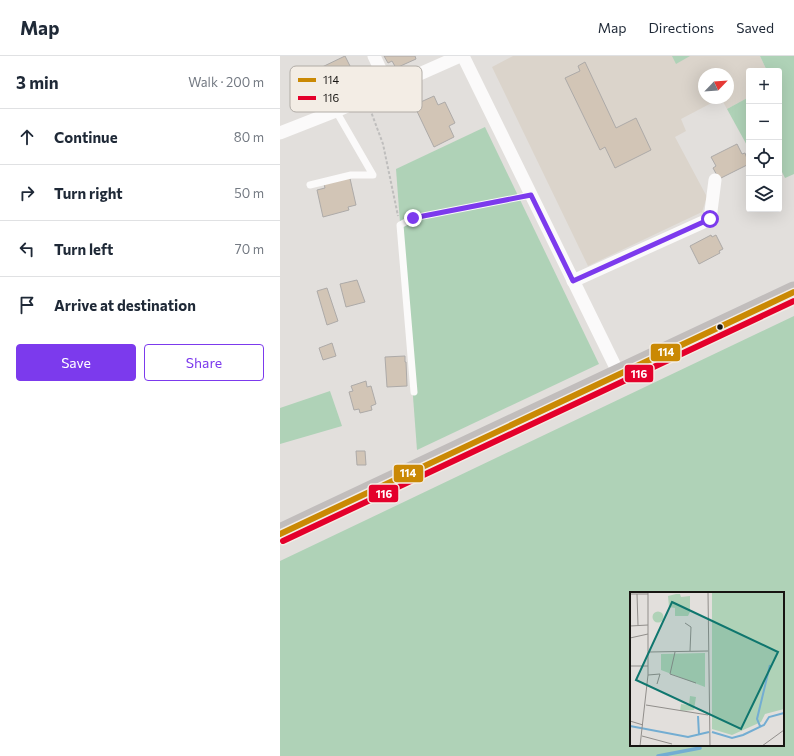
<!DOCTYPE html>
<html lang="en">
<head>
<meta charset="utf-8">
<style>
  :root { --surface:#fff; --page:#f6f6f7; --text:#1f2937; --muted:#747a83; --line:#e0e1e3; --accent:#7c3aed }
  body { margin:0; font-family:Commissioner,sans-serif; background:var(--page); color:var(--text) }
  .controls { position:absolute; right:12px; top:12px; display:grid; overflow:hidden; border-radius:4px; box-shadow:0 4px 16px #0002 }
  .controls button { width:36px; height:36px; display:grid; place-items:center; padding:0; border:0; border-bottom:1px solid var(--line); background:var(--surface); color:var(--text); font:20px sans-serif }
  .compass { position:absolute; left:418px; top:12px; width:36px; height:36px; border-radius:50%; background:var(--surface); box-shadow:0 4px 16px #0002; rotate:65deg }
  .stop { position:absolute; width:12px; height:12px; margin:-9px; border:3px solid #7c3aed; border-radius:50%; background:#fff }
  .stop.end { background:#7c3aed; border-color:#fff; box-shadow:0 1px 4px #0008 }
  .list { margin:0; padding:0; list-style:none }
  h2 { display:flex; justify-content:space-between; align-items:center; height:52px; margin:0; padding:0 16px; font-size:17px }
  h2 small { font-size:13px; font-weight:400; color:var(--muted) }
  .list li { display:grid; grid-template-columns:26px 1fr auto; gap:12px; align-items:center; box-sizing:border-box; height:56px; padding:0 16px; border-top:1px solid var(--line) }
  .list b { display:block; font-size:15px; white-space:nowrap }
  .list em { font-size:13px; font-style:normal; color:var(--muted) }
  .actions { display:flex; gap:8px; padding:12px 16px }
  .actions a { flex:1; padding:9px 0; border:1px solid var(--accent); border-radius:4px; text-align:center; font-size:14px; color:var(--accent) }
  .actions .main { background:var(--accent); color:#fff }
  .icon { flex:none; width:22px; height:22px; fill:none; stroke:currentColor; stroke-width:2; stroke-linecap:round; stroke-linejoin:round }
  .map { position:relative; flex:none; width:514px; height:700px; overflow:hidden }
  header { display:flex; align-items:center; gap:24px; box-sizing:border-box; height:56px; padding:0 20px; background:var(--surface); border-bottom:1px solid var(--line) }
  header strong { font-size:19px }
  nav { display:flex; gap:22px; margin-inline-start:auto; font-size:14px }
  main { display:flex }
  aside { flex:1; background:var(--surface) }
  .map>svg:first-child { display:block }
  .built { fill:#dbd4cb; fill-rule:evenodd }
  .green { fill:#afd2b7; fill-rule:evenodd }
  .lines { fill:none; stroke-linecap:round; stroke-linejoin:round }
  .stream { stroke:#73add2; stroke-width:3.5 }
  .building { fill:#d2c5b6; stroke:#adaaa8 }
  .path { stroke:#bfbebd; stroke-width:2; stroke-dasharray:3 2; stroke-linecap:butt }
  .service { stroke:#fbfafa; stroke-width:7 }
  .minor { stroke:#fbfafa; stroke-width:13 }
  .primary { stroke:#c1bdbc; stroke-width:21 }
  .bus-1-casing { stroke:#f3ede5; stroke-width:9 }
  .bus-2-casing { stroke:#f3ede5; stroke-width:9 }
  .bus-1 { stroke:#ca8904; stroke-width:6 }
  .bus-2 { stroke:#e4002b; stroke-width:6 }
  .route { stroke:#7c3aed; stroke-width:5 }
  .bus-dot { fill:#171512; stroke:#f3ede5; stroke-width:1.5 }
  .inset-river { fill:none; stroke:#73add2; stroke-width:2 }
  .inset-road { fill:none; stroke:#918e8b; stroke-width:1 }
  .view { fill:#0f766e; fill-opacity:0.15; stroke:#0f766e; stroke-width:2 }
  .inset-edge { fill:none; stroke:#171512; stroke-width:2 }
  .key { fill:#f3ede5; stroke:#b1aca6; stroke-width:1 }
  .key-label { font-size:11px; fill:#171512 }
  .line-badge { stroke:#f3ede5; stroke-width:1.5 }
  .badge-label { font-size:11px; text-anchor:middle; font-weight:bold; fill:#fff }
</style>
</head>
<body>
<header>
<strong>Map</strong>
<nav><a>Map</a><a>Directions</a><a>Saved</a></nav>
</header>
<main>
<aside>
<h2>3 min<small>Walk · 200 m</small></h2>
<ul class="list">
<li><svg class="icon" aria-label="ahead" viewBox="0 0 24 24"><path d="M12 20V5M6 11l6-6 6 6"/></svg><div><b>Continue</b></div><em>80 m</em></li>
<li><svg class="icon" aria-label="right" viewBox="0 0 24 24"><path d="M7 20v-9h11M14 6l5 5-5 5"/></svg><div><b>Turn right</b></div><em>50 m</em></li>
<li><svg class="icon" aria-label="left" viewBox="0 0 24 24"><path d="M17 20v-9H6M10 6l-5 5 5 5"/></svg><div><b>Turn left</b></div><em>70 m</em></li>
<li><svg class="icon" aria-label="arrive" viewBox="0 0 24 24"><path d="M6 21V4h12l-3 4 3 4H6"/></svg><div><b>Arrive at destination</b></div></li>
</ul>
<div class="actions"><a class="main">Save</a><a>Share</a></div>
</aside>
<div class="map">
<svg width="514" height="700" viewBox="0 0 514 700">
  <rect width="100%" height="100%" fill="#e2dfdc"/>
  <path class="built" d="M233 0H480L487 15H469V41L447 53 441 42 401 63 406 75 395 81 427 141 422 156 308 210 212 11ZM424 18H448V42H424Z"/>
  <g class="green">
    <path d="M392 0H410L396 8Z"/>
    <path d="M480 0H514V118L505 122 501 114H499V15H487Z"/>
    <path d="M469 41V93L447 53Z"/>
    <path d="M205 71 319 308 137 394 116 113Z"/>
    <path d="M514 260V700H0V505ZM351 537H503V689H351Z"/>
    <path d="M50 335 62 370 0 388V352Z"/>
  </g>
  <g class="lines">
    <path class="stream" d="M378 700 420 692"/>
  </g>
  <g class="building">
    <path d="M65 0 75 20 47 33 38 13Z"/>
    <path d="M104 0H135L136 3 116 12 112 5 108 7Z"/>
    <path d="M305 6 336 72 356 62 371 94 335 112 325 91 320 94 285 22 300 15 298 10Z"/>
    <path d="M154 40 158 49 165 46 175 67 169 70 174 81 154 91 134 49Z"/>
    <path d="M457 88 462 98 465 97 469 108 439 123 433 112 436 110 431 101Z"/>
    <path d="M69 118 76 149 68 151 69 154 43 161 37 134 45 132 43 124Z"/>
    <path d="M431 179 432 181 436 179 443 193 439 195 440 197 419 208 410 190Z"/>
    <path d="M77 224 85 246 66 251 60 228Z"/>
    <path d="M47 232 58 265 47 269 37 235Z"/>
    <path d="M52 287 56 300 43 304 39 292Z"/>
    <path d="M125 300V306H126L127 330 107 331 105 301Z"/>
    <path d="M86 325 87 331 91 330 96 348 91 350 92 354 80 357 79 353 74 354 69 336 73 335 71 330Z"/>
    <path d="M76 395H85L86 409H77Z"/>
  </g>
  <g class="lines">
    <path class="path" d="M90 53 103 88 118 160"/>
    <g class="service">
      <path d="M30 129 71 119H93L56 55"/>
      <path d="M134 336 120 169 133 162 251 139"/>
    </g>
    <g class="minor">
      <path d="M94 0 109 32"/>
      <path d="M183 0 339 318"/>
      <path d="M0 77 56 55 180 0"/>
      <path d="M293 225 430 163 435 124"/>
    </g>
    <path class="primary" d="M0 478 514 236"/>
    <defs>
      <path id="bus-1" d="M0 478 514 236"/>
      <path id="bus-2" d="M3 485 514 245"/>
    </defs>
    <use href="#bus-1" class="bus-1-casing"/>
    <use href="#bus-2" class="bus-2-casing"/>
    <use href="#bus-1" class="bus-1"/>
    <use href="#bus-2" class="bus-2"/>
  </g>
  <g class="lines">
    <path class="route" d="M133 162 251 139 293 225 430 163"/>
  </g>
  <circle class="bus-dot" cx="440" cy="271" r="3.5"/>
  <g transform="translate(350 536)">
    <rect width="154" height="154" fill="#e2dfdc"/>
    <path d="M82 0H154V117L135 122 131 130 102 143 82 137ZM46 2H50L51 5 60 4V20L58 24H45V16L39 15 38 4ZM22.5 25a5.5 5.5 0 1 1 11 0a5.5 5.5 0 1 1-11 0ZM75 61V95L31 78V62ZM60 104 66 105 64 118 50 119 51 112 59 113Z" fill="#afd2b7"/>
    <path class="inset-river" d="M68 124 69 143M0 134 58 145 79 140M130 134 127 127 140 73M82 140 102 146 113 143 134 133 139 125 154 121"/>
    <path class="inset-road" d="M78 0 80 154M0 2H18M7 2 8 33M55 31 61 35 60 59M0 34 18 33M0 46 18 42M19 60 78 59M45 60 40 82 66 91M0 74H18M18 83 30 82 27 92M16 113 78 123M0 129 13 133M12 144 42 152M10 154 18 83V0M132 154 154 138"/>
    <path class="view" d="M42 10 148 60 111 137 6 88Z"/>
    <rect width="154" height="154" class="inset-edge"/>
  </g>
  <rect x="10" y="10" width="132" height="46" rx="6" class="key"/>
  <rect x="18" y="22" width="18" height="4" fill="#ca8904"/>
  <rect x="18" y="40" width="18" height="4" fill="#e4002b"/>
  <g class="key-label">
    <text x="43" y="28">114</text>
    <text x="43" y="46">116</text>
  </g>
  <g class="line-badge">
    <rect x="370" y="287" width="31" height="19" rx="4" fill="#ca8904"/>
    <rect x="344" y="308" width="30" height="19" rx="4" fill="#e4002b"/>
    <rect x="113" y="408" width="31" height="19" rx="4" fill="#ca8904"/>
    <rect x="88" y="428" width="31" height="19" rx="4" fill="#e4002b"/>
  </g>
  <g class="badge-label">
    <text x="386" y="300">114</text>
    <text x="359" y="322">116</text>
    <text x="128" y="421">114</text>
    <text x="104" y="442">116</text>
  </g>
</svg>
<div class="controls">
<button>+</button>
<button>−</button>
<button><svg class="icon" aria-label="locate" viewBox="0 0 24 24"><circle cx="12" cy="12" r="6"/><path d="M12 2v4M12 18v4M2 12h4M18 12h4"/></svg></button>
<button><svg class="icon" aria-label="layers" viewBox="0 0 24 24"><path d="M12 4l9 5-9 5-9-5zM3 14l9 5 9-5"/></svg></button>
</div>
<svg class="compass" viewBox="-18 -18 36 36"><path d="M0-13l5 13h-10z" fill="#e53935"/><path d="M0 13l5-13h-10z" fill="#747a83"/></svg>
<div class="stop" style="left:430px;top:163px"></div>
<div class="stop end" style="left:133px;top:162px"></div>
</div>
</main>
</body>
</html>
